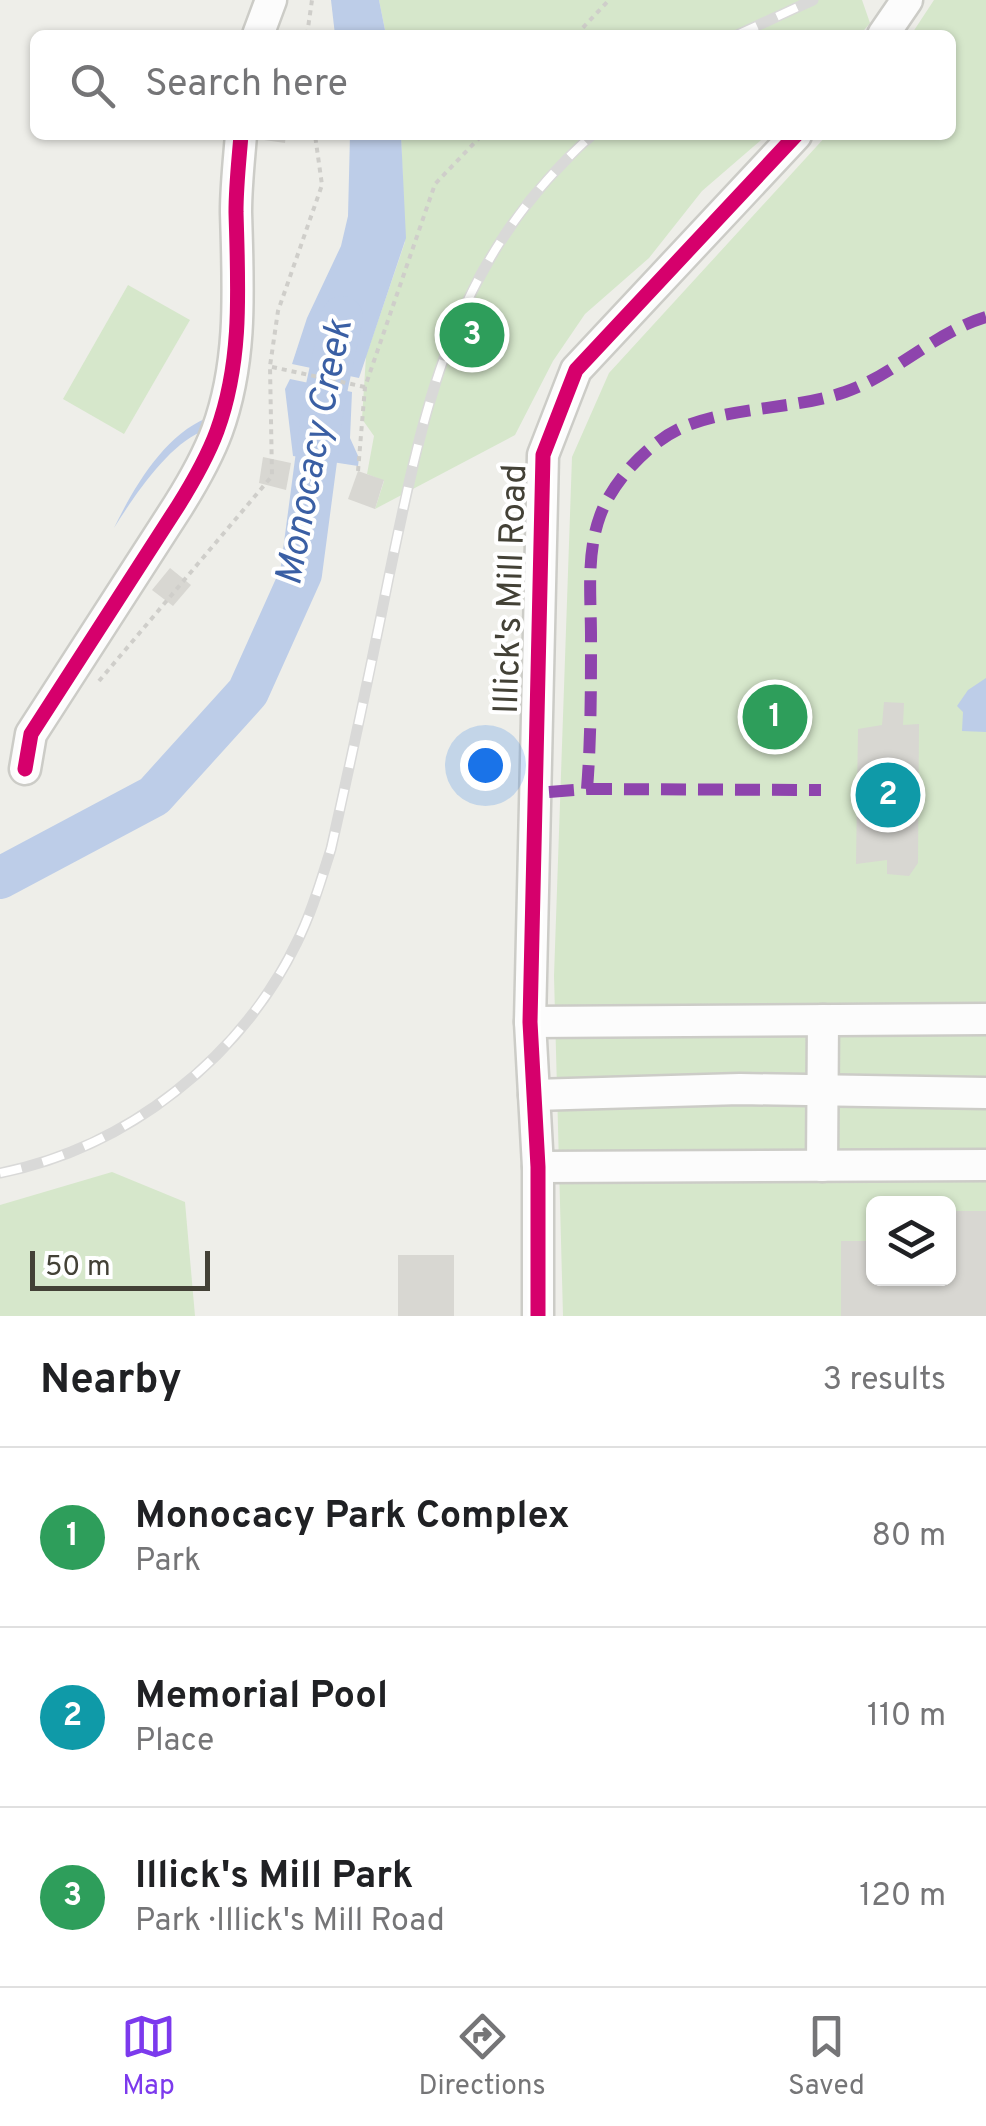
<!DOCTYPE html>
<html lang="en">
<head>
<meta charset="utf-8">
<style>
  :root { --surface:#fff; --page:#f2f2f2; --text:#202124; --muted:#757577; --line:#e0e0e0; --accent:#7c3aed }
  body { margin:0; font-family:Overpass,sans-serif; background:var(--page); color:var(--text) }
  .controls { position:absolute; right:30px; bottom:30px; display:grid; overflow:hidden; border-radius:15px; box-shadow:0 2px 8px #0004 }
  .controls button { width:90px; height:90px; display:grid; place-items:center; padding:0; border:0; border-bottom:2px solid var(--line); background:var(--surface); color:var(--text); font:50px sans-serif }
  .scale { position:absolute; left:30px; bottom:25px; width:180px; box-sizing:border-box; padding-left:10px; border:5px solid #434136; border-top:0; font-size:28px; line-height:35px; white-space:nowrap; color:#434136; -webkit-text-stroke:8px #fff; paint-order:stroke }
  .you { position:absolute; left:485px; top:765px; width:35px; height:35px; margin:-25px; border:8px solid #fff; border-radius:50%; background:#1a73e8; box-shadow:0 0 0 15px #1a73e833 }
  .badge { display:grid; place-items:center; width:65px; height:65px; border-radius:50%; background:var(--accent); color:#fff; font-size:32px; font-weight:700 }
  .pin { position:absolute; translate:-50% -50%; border:5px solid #fff; box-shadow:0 2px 10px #0006 }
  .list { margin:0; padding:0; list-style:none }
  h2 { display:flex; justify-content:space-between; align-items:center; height:130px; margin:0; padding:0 40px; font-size:42px }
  h2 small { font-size:32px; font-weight:400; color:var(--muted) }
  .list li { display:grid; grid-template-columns:65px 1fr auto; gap:30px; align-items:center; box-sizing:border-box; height:180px; padding:0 40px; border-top:2px solid var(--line) }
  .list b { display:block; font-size:38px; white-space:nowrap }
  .list p { margin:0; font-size:32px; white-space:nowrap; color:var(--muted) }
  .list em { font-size:32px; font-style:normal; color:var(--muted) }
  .icon { flex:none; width:55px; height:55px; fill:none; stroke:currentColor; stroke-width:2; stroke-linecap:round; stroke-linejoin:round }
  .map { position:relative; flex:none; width:986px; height:1316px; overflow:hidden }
  .search { position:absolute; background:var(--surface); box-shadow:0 2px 8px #0004; left:30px; right:30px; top:30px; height:110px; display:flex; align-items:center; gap:25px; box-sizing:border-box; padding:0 35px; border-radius:15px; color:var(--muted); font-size:38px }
  .sheet { height:670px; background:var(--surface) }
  nav { display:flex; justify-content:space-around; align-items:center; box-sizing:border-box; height:140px; border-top:2px solid var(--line); background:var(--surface); font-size:28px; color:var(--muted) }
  nav a { display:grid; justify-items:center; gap:5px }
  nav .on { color:var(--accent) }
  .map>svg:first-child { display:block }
  .green { fill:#d6e7cb; fill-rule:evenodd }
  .water { fill:#bdcde8 }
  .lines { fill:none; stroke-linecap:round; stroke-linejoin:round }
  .river { stroke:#bdcde8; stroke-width:42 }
  .building { fill:#d8d7d2 }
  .minor-casing { stroke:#ccccc7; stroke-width:35 }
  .path { stroke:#cfceca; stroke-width:4; stroke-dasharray:5 5; stroke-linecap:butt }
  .minor { stroke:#fcfcfc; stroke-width:30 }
  .rail-casing { stroke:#d9d9d8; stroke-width:11 }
  .rail { stroke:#fff; stroke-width:8; stroke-dasharray:22; stroke-linecap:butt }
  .quiet { stroke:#8e44ad; stroke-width:12; stroke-dasharray:25 12; stroke-linecap:butt }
  .cycleway-casing { stroke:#fff; stroke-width:21 }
  .cycleway { stroke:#d6006c; stroke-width:15 }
  .labels { text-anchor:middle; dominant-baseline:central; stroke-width:8; stroke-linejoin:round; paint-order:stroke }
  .street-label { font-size:35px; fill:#434136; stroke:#fff }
  .water-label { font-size:38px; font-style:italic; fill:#3a5fa4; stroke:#fff }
</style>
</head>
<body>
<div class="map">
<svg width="986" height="1316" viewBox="0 0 986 1316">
  <rect width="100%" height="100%" fill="#eeeee9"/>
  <g class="green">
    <path d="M379 0H862L870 23 860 35H386Z"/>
    <path d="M934 0H986V1316H563L554 976 572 457 609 373 827 135H951V35H911ZM874 1204H948V1278H874Z"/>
    <path d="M401 135H767L702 191 649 258 585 314 553 361 515 435 375 509 384 481 367 474 374 436 362 419 366 356 405 242Z"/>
    <path d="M128 285 190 320 124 434 63 399Z"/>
    <path d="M112 1172 185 1202 195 1316H0V1205Z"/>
  </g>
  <g class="water">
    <path d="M331 0H379L386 35H335Z"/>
    <path d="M350 135H401L406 238 359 378 292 364 307 318 341 246 348 216Z"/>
    <path d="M290 379 352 392 350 438 359 458 358 466 293 456 285 389Z"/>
    <path d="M207 418 201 432C168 445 132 499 114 528 133 489 164 435 207 418Z"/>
    <path d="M986 678V732L962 731 963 712 957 706 968 690Z"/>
  </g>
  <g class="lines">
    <path class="river" d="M0 878 154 796 248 692 301 574 324 400 342 317"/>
  </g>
  <g class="building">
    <path d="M258 135H286L285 143 257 139Z"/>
    <path d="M263 457 291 463 286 490 259 483Z"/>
    <path d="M358 471 384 480 375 509 348 499Z"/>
    <path d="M170 568 191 585 173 606 152 590Z"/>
    <path d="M884 702 904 703 903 725 919 724 918 863 909 876 887 874V860L856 864 858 729 882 725Z"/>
    <path d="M948 1211H986V1316H841V1241H874V1278L905 1282V1278H948Z"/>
    <rect x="398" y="1255" width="56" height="61"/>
  </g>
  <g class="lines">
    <defs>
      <g id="minor">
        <path d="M258 35 271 0"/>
        <path d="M883 35 907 0"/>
        <path d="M25 769 31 734 178 506C193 482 207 458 217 431 243 360 238 286 236 212 236 186 239 160 241 135"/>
        <path d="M530 1022 986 1019"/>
        <path d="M534 1095 740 1089 986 1093"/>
        <path d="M822 1166 823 1020"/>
        <path d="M538 1167 986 1165"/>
        <path d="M538 1316V1167L530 1022 543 455 576 370 796 135"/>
      </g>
    </defs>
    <use href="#minor" class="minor-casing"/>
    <g class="path">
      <path d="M307 35 312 0"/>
      <path d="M576 35 609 0"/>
      <path d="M272 367 365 387"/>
      <path d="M358 471 365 387 435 184 482 135"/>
      <path d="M99 681 272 476 270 366 278 311 322 185 315 135"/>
    </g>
    <use href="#minor" class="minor"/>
    <defs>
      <g id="rail">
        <path d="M737 35 813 0"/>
        <path d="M0 1173C127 1148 241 1058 297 942 312 912 321 880 331 849 351 760 370 671 388 581 425 404 451 262 592 135"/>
      </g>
    </defs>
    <use href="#rail" class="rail-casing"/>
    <use href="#rail" class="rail"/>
    <g class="quiet">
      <path d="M587 789 821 790"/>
      <path d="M549 792 587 789C591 739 591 688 591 637 591 597 586 554 600 516 612 482 648 443 681 428 732 406 793 410 845 392 893 376 933 333 986 317"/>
    </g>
    <defs>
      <g id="cycleway">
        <path d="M25 769 31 734 178 506C193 482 207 458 217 431 243 360 238 286 236 212 236 186 239 160 241 135"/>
        <path d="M538 1316V1167L530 1022 543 455 576 370 796 135"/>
      </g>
    </defs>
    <use href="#cycleway" class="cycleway-casing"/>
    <use href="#cycleway" class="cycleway"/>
  </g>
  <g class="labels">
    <g class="street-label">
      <text transform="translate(512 589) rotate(-88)">Illick's Mill Road</text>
    </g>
    <g class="water-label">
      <text transform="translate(316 453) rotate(-79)">Monocacy Creek</text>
    </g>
  </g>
</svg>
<div class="controls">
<button><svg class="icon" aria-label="layers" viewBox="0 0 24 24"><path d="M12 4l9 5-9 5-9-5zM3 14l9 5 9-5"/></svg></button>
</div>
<div class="scale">50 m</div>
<div class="you"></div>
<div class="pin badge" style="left:775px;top:717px;background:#2e9e5b">1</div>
<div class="pin badge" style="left:888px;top:795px;background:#0f9aa8">2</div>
<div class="pin badge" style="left:472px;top:335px;background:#2e9e5b">3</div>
<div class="search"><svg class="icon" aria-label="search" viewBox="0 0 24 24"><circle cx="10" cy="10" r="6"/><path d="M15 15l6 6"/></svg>Search here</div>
</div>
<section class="sheet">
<h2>Nearby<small>3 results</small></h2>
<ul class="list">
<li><span class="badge" style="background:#2e9e5b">1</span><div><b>Monocacy Park Complex</b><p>Park</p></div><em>80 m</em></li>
<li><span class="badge" style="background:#0f9aa8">2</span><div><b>Memorial Pool</b><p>Place</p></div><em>110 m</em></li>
<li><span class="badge" style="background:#2e9e5b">3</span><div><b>Illick's Mill Park</b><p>Park · Illick's Mill Road</p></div><em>120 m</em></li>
</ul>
</section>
<nav>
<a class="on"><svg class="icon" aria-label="map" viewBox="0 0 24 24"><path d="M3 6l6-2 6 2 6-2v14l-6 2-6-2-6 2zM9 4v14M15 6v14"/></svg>Map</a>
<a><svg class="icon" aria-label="directions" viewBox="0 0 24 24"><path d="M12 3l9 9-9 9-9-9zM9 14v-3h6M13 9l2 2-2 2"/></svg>Directions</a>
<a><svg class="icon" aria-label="saved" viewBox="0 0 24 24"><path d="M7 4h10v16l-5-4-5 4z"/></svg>Saved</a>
</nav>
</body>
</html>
